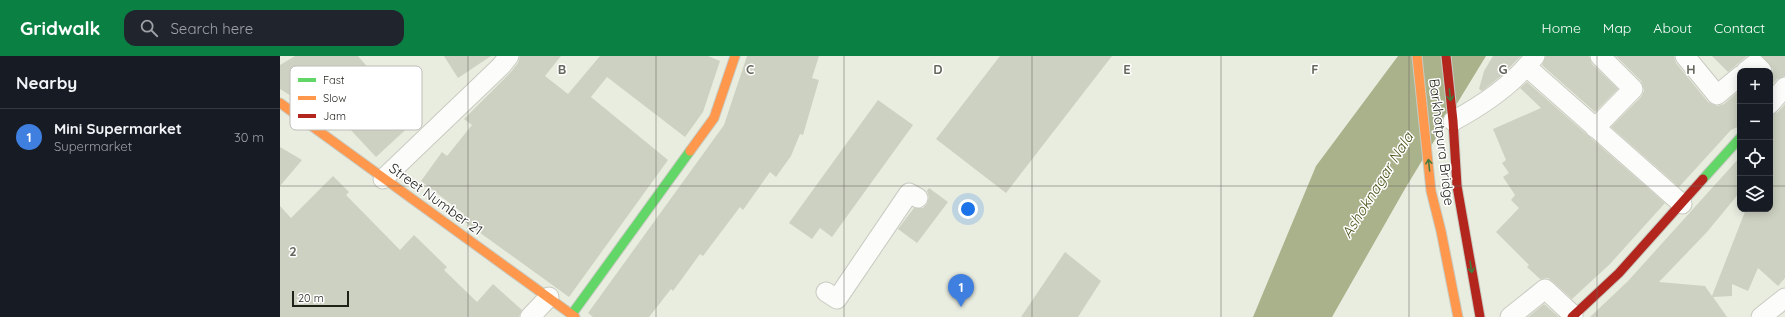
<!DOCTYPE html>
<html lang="en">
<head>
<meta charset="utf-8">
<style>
  :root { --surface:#171b24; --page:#20242c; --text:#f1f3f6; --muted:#9ea1a6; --line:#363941; --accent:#0b8043 }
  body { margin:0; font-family:Quicksand,sans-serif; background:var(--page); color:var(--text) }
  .controls { position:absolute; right:12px; top:12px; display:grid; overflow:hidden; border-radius:8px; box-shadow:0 2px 10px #0003 }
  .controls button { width:36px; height:36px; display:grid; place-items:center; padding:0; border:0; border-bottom:1px solid var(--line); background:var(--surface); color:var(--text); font:20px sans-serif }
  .scale { position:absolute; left:12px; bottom:10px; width:57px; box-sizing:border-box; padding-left:4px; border:2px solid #1f2018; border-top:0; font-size:11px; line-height:14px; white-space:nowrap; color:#1f2018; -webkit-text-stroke:3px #fff; paint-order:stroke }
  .you { position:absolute; left:688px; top:153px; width:14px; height:14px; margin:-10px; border:3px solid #fff; border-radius:50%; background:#1a73e8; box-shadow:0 0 0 6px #1a73e833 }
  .badge { display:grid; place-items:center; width:26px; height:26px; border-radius:50%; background:var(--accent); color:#fff; font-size:13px; font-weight:700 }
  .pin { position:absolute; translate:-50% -33px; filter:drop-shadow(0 1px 2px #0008) }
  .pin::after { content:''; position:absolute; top:21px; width:14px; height:12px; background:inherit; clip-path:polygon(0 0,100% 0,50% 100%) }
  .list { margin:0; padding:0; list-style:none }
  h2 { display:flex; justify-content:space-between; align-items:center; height:52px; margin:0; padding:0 16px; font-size:17px }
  h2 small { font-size:13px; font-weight:400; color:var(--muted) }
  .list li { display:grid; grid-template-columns:26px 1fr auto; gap:12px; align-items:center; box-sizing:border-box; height:56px; padding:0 16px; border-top:1px solid var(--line) }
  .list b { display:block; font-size:15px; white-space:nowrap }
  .list p { margin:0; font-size:13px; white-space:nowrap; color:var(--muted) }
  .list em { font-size:13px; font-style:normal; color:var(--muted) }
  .icon { flex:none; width:22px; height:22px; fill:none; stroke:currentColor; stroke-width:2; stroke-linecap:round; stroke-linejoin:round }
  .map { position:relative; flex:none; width:1505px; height:261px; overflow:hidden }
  header { display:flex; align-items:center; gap:24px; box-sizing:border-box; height:56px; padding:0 20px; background:var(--accent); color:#fff }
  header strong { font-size:19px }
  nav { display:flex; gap:22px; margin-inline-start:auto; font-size:14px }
  .search { width:280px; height:36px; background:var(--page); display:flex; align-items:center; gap:10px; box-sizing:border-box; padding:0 14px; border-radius:12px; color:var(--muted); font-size:15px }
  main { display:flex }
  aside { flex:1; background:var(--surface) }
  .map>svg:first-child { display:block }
  .water { fill:#aab28b }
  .building { fill:#cdd1c1 }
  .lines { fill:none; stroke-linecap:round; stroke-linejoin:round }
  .street-casing { stroke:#c8cbc1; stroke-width:21 }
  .fast-casing { stroke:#c8cbc1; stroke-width:11 }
  .slow-casing { stroke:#c8cbc1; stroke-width:11 }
  .jam-casing { stroke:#c8cbc1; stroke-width:11 }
  .street { stroke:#fcfcfa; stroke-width:19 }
  .fast { stroke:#63d668; stroke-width:9 }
  .slow { stroke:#ff974d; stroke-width:9 }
  .jam { stroke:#b3261e; stroke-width:9 }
  .oneway { stroke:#417b40 }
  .grid { fill:none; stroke:#66685e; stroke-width:1; stroke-opacity:0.55 }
  .labels { text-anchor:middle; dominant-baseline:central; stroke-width:3; stroke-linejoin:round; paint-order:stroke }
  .street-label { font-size:14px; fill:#1f2018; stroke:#fff }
  .water-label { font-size:15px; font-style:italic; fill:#4c551b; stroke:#fff }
  .key { fill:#fff; stroke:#bcbcba; stroke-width:1 }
  .key-label { font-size:11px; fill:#1f2018 }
  .grid-label { font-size:13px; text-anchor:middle; font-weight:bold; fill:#66685e; stroke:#fff; stroke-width:3; stroke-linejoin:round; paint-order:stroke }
</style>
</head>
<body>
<header>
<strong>Gridwalk</strong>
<div class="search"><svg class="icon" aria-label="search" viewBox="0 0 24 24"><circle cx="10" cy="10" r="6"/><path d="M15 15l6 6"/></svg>Search here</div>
<nav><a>Home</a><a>Map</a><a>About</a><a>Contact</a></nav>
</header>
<main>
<aside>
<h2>Nearby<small></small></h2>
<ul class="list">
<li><span class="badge" style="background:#3f7fe0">1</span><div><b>Mini Supermarket</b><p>Supermarket</p></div><em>30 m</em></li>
</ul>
</aside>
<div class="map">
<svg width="1505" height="261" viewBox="0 0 1505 261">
  <rect width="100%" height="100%" fill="#e9ede0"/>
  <path class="water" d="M1118 0H1206L1126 131 1052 261H973L1036 110Z"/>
  <g class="building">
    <path d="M15 0H78L90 14 89 16 135 65 96 101 29 29 16 43 0 33V9Z"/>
    <path d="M164 0H211L178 22Z"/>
    <path d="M240 0H281L265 20 288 38 320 0H428L440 5 423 56 405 81 327 21 311 41 388 104 289 241 181 163 184 158 141 125 162 96 167 100 192 69 184 63 230 17 238 7Z"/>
    <path d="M467 0H539L532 22 539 24 523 79 520 78 511 100 496 121 490 116 463 154 460 151 423 200 420 198 393 235 391 233 369 261H313L308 257 444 69Z"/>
    <path d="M720 0H832L726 137 656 83Z"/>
    <path d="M1213 0H1241L1221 20 1202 35 1199 33 1204 15Z"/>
    <path d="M1266 0H1309L1312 8 1338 33 1315 56 1262 9Z"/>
    <path d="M1336 0H1394L1396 7 1428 46 1434 49 1438 50 1444 48 1460 34V70L1451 74 1399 131 1331 71 1361 41 1364 35 1363 30 1361 25Z"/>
    <path d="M1432 0H1467L1448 16Z"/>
    <path d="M1482 0H1505V20L1497 23 1490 31V22L1492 18 1493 13Z"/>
    <path d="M1247 26 1385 147 1330 208 1292 243 1272 225 1268 222 1260 223 1247 211 1249 209 1216 176 1239 152 1231 144 1235 139 1223 121 1229 117 1222 107 1226 104 1213 73 1261 52 1240 32Z"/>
    <path d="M598 44 633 69 552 181 540 172 532 183 509 167Z"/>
    <path d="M1505 48V222L1498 230 1478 212 1468 235 1452 228V240L1433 241 1447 261H1310L1348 225 1460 101V136L1427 176 1379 226 1425 230 1432 240 1466 153H1490V59L1498 56Z"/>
    <path d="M0 91 22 104 0 130Z"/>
    <path d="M53 120 69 136 66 139 120 194 134 179 167 211 164 214 197 246 213 228 242 254 239 261H0V150L11 162Z"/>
    <path d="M649 132 668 146 637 187 618 173 634 152H643L647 148 649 141 647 135Z"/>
    <path d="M785 196 821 225 798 261H741Z"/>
    <path d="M1264 248 1279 261H1248Z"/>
  </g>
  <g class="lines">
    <defs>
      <g id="street">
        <path d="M1405 0 1437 39 1460 20"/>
        <path d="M1247 11 1402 148"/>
        <path d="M1466 15 1475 8 1482 15"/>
        <path d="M1490 48 1505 31"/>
        <path d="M1173 65C1203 49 1234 28 1255 0"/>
        <path d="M1315 72 1353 33 1320 0"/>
        <path d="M103 123 221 10 229 0"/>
        <path d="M546 236 557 243 629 137 638 142"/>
        <path d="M250 261 269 241"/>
        <path d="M1230 261 1265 233 1293 259"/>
        <path d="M1481 261 1505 242"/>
      </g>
      <g id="fast">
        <path d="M1423 123 1460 82"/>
        <path d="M292 258 410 95"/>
      </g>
      <g id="slow">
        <path d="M1137 0 1151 135 1161 175 1178 261"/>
        <path d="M0 47 295 261"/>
        <path d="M410 95 434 62 455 0"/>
      </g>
      <g id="jam">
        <path d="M1166 0 1173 65 1177 130 1200 261"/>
        <path d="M1292 261 1339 217 1423 123"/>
      </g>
    </defs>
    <use href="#street" class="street-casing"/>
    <use href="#fast" class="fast-casing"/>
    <use href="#slow" class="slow-casing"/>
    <use href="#jam" class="jam-casing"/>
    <use href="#street" class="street"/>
    <use href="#fast" class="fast"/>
    <use href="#slow" class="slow"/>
    <use href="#jam" class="jam"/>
  </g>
  <defs><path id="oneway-shaft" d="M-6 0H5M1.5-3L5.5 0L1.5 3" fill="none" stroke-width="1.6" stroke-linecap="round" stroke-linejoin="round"/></defs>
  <g class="oneway">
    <use href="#oneway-shaft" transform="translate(1170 39) rotate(84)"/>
    <use href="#oneway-shaft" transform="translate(1149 109) rotate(-96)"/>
    <use href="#oneway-shaft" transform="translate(1191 211) rotate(81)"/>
  </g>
  <path class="grid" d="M188 0V261M376 0V261M564 0V261M752 0V261M941 0V261M1129 0V261M1317 0V261M0 130H1460M1490 130H1505"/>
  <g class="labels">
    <g class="street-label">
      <text transform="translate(1162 86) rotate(83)">Barkhatpura Bridge</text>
      <text transform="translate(156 143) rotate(36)">Street Number 21</text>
    </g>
    <g class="water-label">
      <text transform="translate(1097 129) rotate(-58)">Ashoknagar Nala</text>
    </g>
  </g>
  <rect x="10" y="10" width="132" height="64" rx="6" class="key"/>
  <rect x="18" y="22" width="18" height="4" fill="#63d668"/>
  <rect x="18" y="40" width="18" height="4" fill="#ff974d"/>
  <rect x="18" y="58" width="18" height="4" fill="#b3261e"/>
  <g class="key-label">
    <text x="43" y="28">Fast</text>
    <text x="43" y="46">Slow</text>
    <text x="43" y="64">Jam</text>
  </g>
  <g class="grid-label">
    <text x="282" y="18">B</text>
    <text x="470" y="18">C</text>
    <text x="658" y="18">D</text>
    <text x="847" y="18">E</text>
    <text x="1035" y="18">F</text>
    <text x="1223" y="18">G</text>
    <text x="1411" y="18">H</text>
    <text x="13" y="200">2</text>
  </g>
</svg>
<div class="controls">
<button>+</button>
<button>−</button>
<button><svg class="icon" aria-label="locate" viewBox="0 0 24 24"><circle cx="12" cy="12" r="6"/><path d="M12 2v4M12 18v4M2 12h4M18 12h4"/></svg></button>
<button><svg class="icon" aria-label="layers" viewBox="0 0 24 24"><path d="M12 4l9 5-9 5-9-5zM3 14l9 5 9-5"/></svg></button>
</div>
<div class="scale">20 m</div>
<div class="you"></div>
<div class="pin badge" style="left:681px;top:251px;background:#3f7fe0">1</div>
</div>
</main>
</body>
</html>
